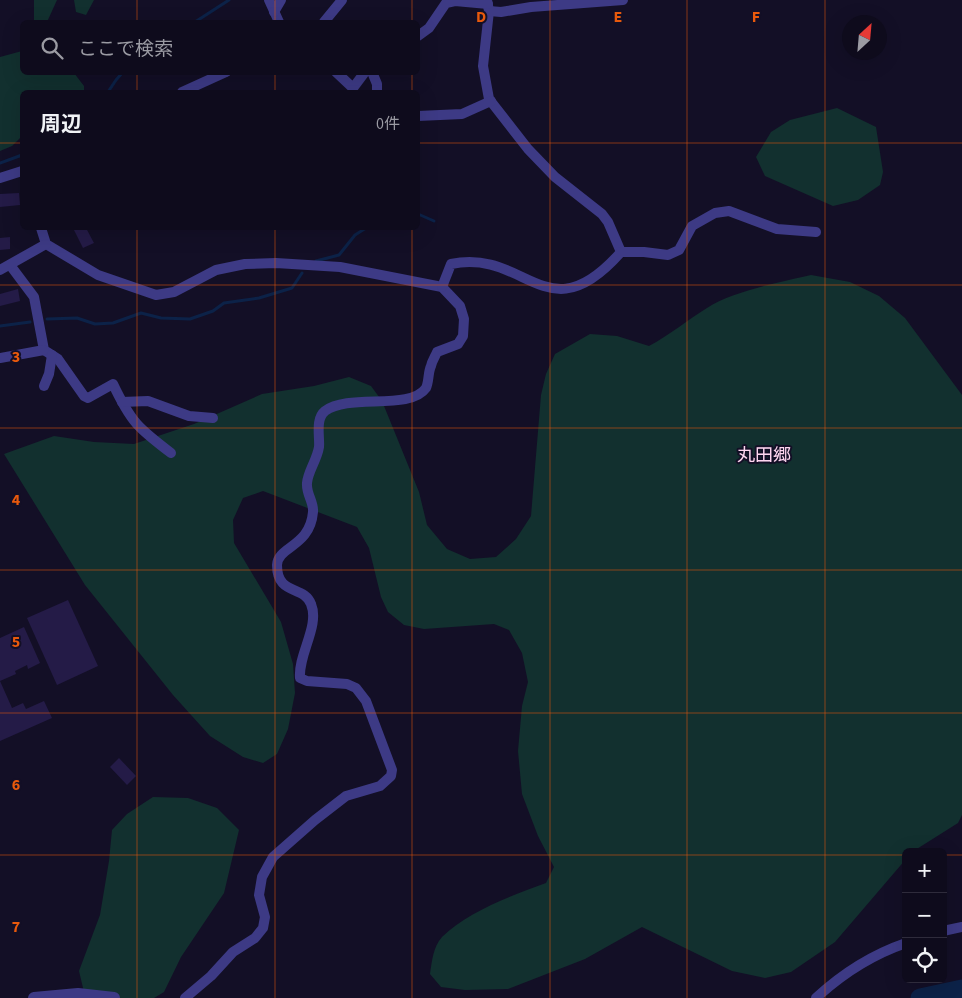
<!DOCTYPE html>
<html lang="ja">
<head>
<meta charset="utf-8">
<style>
  :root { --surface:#0e0b1c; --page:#171425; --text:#f1f3f6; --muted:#9b9ba3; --line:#2e2b3b }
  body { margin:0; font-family:"Source Sans 3","Noto Sans JP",sans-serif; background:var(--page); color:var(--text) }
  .controls { position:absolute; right:15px; bottom:15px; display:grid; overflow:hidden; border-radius:8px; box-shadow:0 5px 20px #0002 }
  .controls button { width:45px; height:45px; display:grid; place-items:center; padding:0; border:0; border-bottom:1px solid var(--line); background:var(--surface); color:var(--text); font:25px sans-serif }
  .compass { position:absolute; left:842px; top:15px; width:45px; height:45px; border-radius:50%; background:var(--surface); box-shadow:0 5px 20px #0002; rotate:26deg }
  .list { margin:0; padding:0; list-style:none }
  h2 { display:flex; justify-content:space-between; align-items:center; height:65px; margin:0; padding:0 20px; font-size:21px }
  h2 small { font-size:16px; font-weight:400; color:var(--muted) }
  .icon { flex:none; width:28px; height:28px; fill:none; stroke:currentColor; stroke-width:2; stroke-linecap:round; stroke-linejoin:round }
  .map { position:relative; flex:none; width:962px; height:998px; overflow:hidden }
  .search { position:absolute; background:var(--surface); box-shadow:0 5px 20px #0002; left:20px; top:20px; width:400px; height:55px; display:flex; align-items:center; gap:12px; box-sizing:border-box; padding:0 18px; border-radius:8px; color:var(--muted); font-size:19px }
  .panel { position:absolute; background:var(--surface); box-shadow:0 5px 20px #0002; left:20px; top:90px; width:400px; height:140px; border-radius:8px }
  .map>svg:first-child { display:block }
  .green { fill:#12302f }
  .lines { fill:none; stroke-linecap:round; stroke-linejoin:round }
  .stream { stroke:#0c2248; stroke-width:3 }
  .river { stroke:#0c2248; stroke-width:19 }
  .building { fill:#241b47 }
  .minor { stroke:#3d3a85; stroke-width:10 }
  .tertiary { stroke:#3d3a85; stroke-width:12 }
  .grid { fill:none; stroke:#e8590c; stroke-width:1; stroke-opacity:0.55 }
  .labels { text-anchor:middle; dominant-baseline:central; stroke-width:4; stroke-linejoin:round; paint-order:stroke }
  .quarter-label { font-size:18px; fill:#ffd6f0; stroke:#130f26 }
  .grid-label { font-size:16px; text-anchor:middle; font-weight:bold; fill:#e8590c; stroke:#130f26; stroke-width:4; stroke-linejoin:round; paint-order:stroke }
</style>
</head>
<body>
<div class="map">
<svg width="962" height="998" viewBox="0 0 962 998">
  <rect width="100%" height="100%" fill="#130f26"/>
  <g class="green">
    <path d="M34 0H57L47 22H35L34 20Z"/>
    <path d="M74 0H94L86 15 76 12Z"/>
    <path d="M22 51V72L74 73 84 86V92H22V136L12 146 0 151V57Z"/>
    <path d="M837 108 876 127 883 172 880 185 858 200 833 206 765 176 756 157 771 132 790 120Z"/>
    <path d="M811 275 850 282 879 296 905 318 962 395V815L958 823 912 852H906V859L835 942 791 972 765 978 732 971 642 927 585 959 508 989 465 990 441 987 430 974C432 961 433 947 442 937 467 912 513 895 546 883L554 867 538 836 522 794 518 751 522 706 528 682 522 653 509 630 494 624 424 629 404 625 388 612 381 597 369 548 357 527 263 491 243 498 233 520 234 543 281 622 293 664 295 693 288 729 277 754 263 763 243 757 210 736 173 695 85 585 4 454 54 436 94 442 134 444 194 424 262 394 314 386 349 377 371 386 382 401 419 492 427 525 447 549 470 559 496 557 516 539 531 516 541 395 546 374 555 354 590 334 617 336 649 346C670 335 687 320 707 308 733 291 781 282 811 275Z"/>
    <path d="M153 797 188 798 217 808 239 830 224 893 181 957 164 992 154 998H94L84 992 79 971 100 915 109 861 112 830 127 814Z"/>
  </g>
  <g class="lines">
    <g class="stream">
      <path d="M195 22 229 0"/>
      <path d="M108 92 116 80 123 72"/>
      <path d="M0 163 22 155"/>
      <path d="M418 214 434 221"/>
      <path d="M316 261 339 255 355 235 366 228"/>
      <path d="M47 319 77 318 95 324 113 323 141 313 161 318 190 319 213 311 224 303 259 298 292 288 302 273"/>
      <path d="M0 326 30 322"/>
    </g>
    <path class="river" d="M920 998 962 989"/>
  </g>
  <g class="building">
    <path d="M19 193 20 205 0 207V194Z"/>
    <path d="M73 228H86L94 243 83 248Z"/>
    <path d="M10 237V249L0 250V238Z"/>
    <path d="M18 289 20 301 0 306V294Z"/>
    <path d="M68 600 98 666 57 685 27 618Z"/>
    <path d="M24 627 40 663 28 669 27 665 15 671 16 674 0 681 12 708 23 703 26 709 44 701 52 718 0 741V638Z"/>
    <path d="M119 758 136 776 127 785 110 767Z"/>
  </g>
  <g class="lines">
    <g class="minor">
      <path d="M269 0 279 22"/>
      <path d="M487 0 489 11 483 66 489 99 528 149 555 177 602 214 608 222 621 252"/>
      <path d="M489 11 501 12 531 7 623 0"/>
      <path d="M274 12 281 0"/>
      <path d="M324 22 342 0"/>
      <path d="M418 36 429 28 446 3 455 1 488 4"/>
      <path d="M336 72 353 88 365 72"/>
      <path d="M372 72 377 84V92"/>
      <path d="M182 92 226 72"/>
      <path d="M418 116 462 114 491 101"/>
      <path d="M0 178 22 171"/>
      <path d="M41 228 46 244 98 275 156 295 174 292 216 270 245 264 276 263 340 267 442 287 460 306 464 319 463 336 458 344 437 352C435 357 432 361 431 366 428 372 429 382 426 388 410 411 349 393 325 411 315 419 320 437 319 447 317 460 308 471 307 483 306 494 314 502 313 512 310 547 278 546 277 565 277 596 304 585 311 604 320 626 298 654 300 678L307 681 347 684 356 688 366 701 392 770 391 776 380 786 346 796 315 820 273 857 262 877 259 895 265 917 263 928 255 938 233 952 211 976 185 998"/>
      <path d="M10 265 34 297 44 350 58 359 84 396 88 398 113 384C131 422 138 428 171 453"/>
      <path d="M0 270 46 244"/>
      <path d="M442 287 451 264C527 248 547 336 621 252H644L668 255 679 250 692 226 715 213 729 211 777 229 816 232"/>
      <path d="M0 358 44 350"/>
      <path d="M44 386 49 374 52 355"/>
      <path d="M122 402 148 401 189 416 213 418"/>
      <path d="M943 931 962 927"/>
      <path d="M816 998C843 973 871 955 906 943"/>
    </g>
    <path class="tertiary" d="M34 998 78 994 114 998"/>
  </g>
  <path class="grid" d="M137 0V22M275 0V22M412 0V22M550 0V998M687 0V998M825 0V998M137 72V92M275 72V92M412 72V92M0 143H22M418 143H962M137 228V998M275 228V998M412 228V998M0 285H962M0 428H962M0 570H962M0 713H962M0 855H906M943 855H962"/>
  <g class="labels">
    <g class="quarter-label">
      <text x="764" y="455">丸田郷</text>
    </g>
  </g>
  <g class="grid-label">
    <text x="481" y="22">D</text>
    <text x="618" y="22">E</text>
    <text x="756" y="22">F</text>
    <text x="16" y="362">3</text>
    <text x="16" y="505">4</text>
    <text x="16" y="647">5</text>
    <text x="16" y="790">6</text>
    <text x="16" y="932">7</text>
  </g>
</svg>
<div class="controls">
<button>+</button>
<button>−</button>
<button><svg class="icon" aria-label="locate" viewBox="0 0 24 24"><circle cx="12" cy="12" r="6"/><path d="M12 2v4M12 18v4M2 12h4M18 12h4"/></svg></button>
</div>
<svg class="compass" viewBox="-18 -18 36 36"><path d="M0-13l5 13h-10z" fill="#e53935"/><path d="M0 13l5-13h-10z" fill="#9b9ba3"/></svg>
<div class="search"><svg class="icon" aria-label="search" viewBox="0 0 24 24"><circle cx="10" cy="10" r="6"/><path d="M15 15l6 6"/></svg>ここで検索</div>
<section class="panel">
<h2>周辺<small>0件</small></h2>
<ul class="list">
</ul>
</section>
</div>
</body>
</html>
